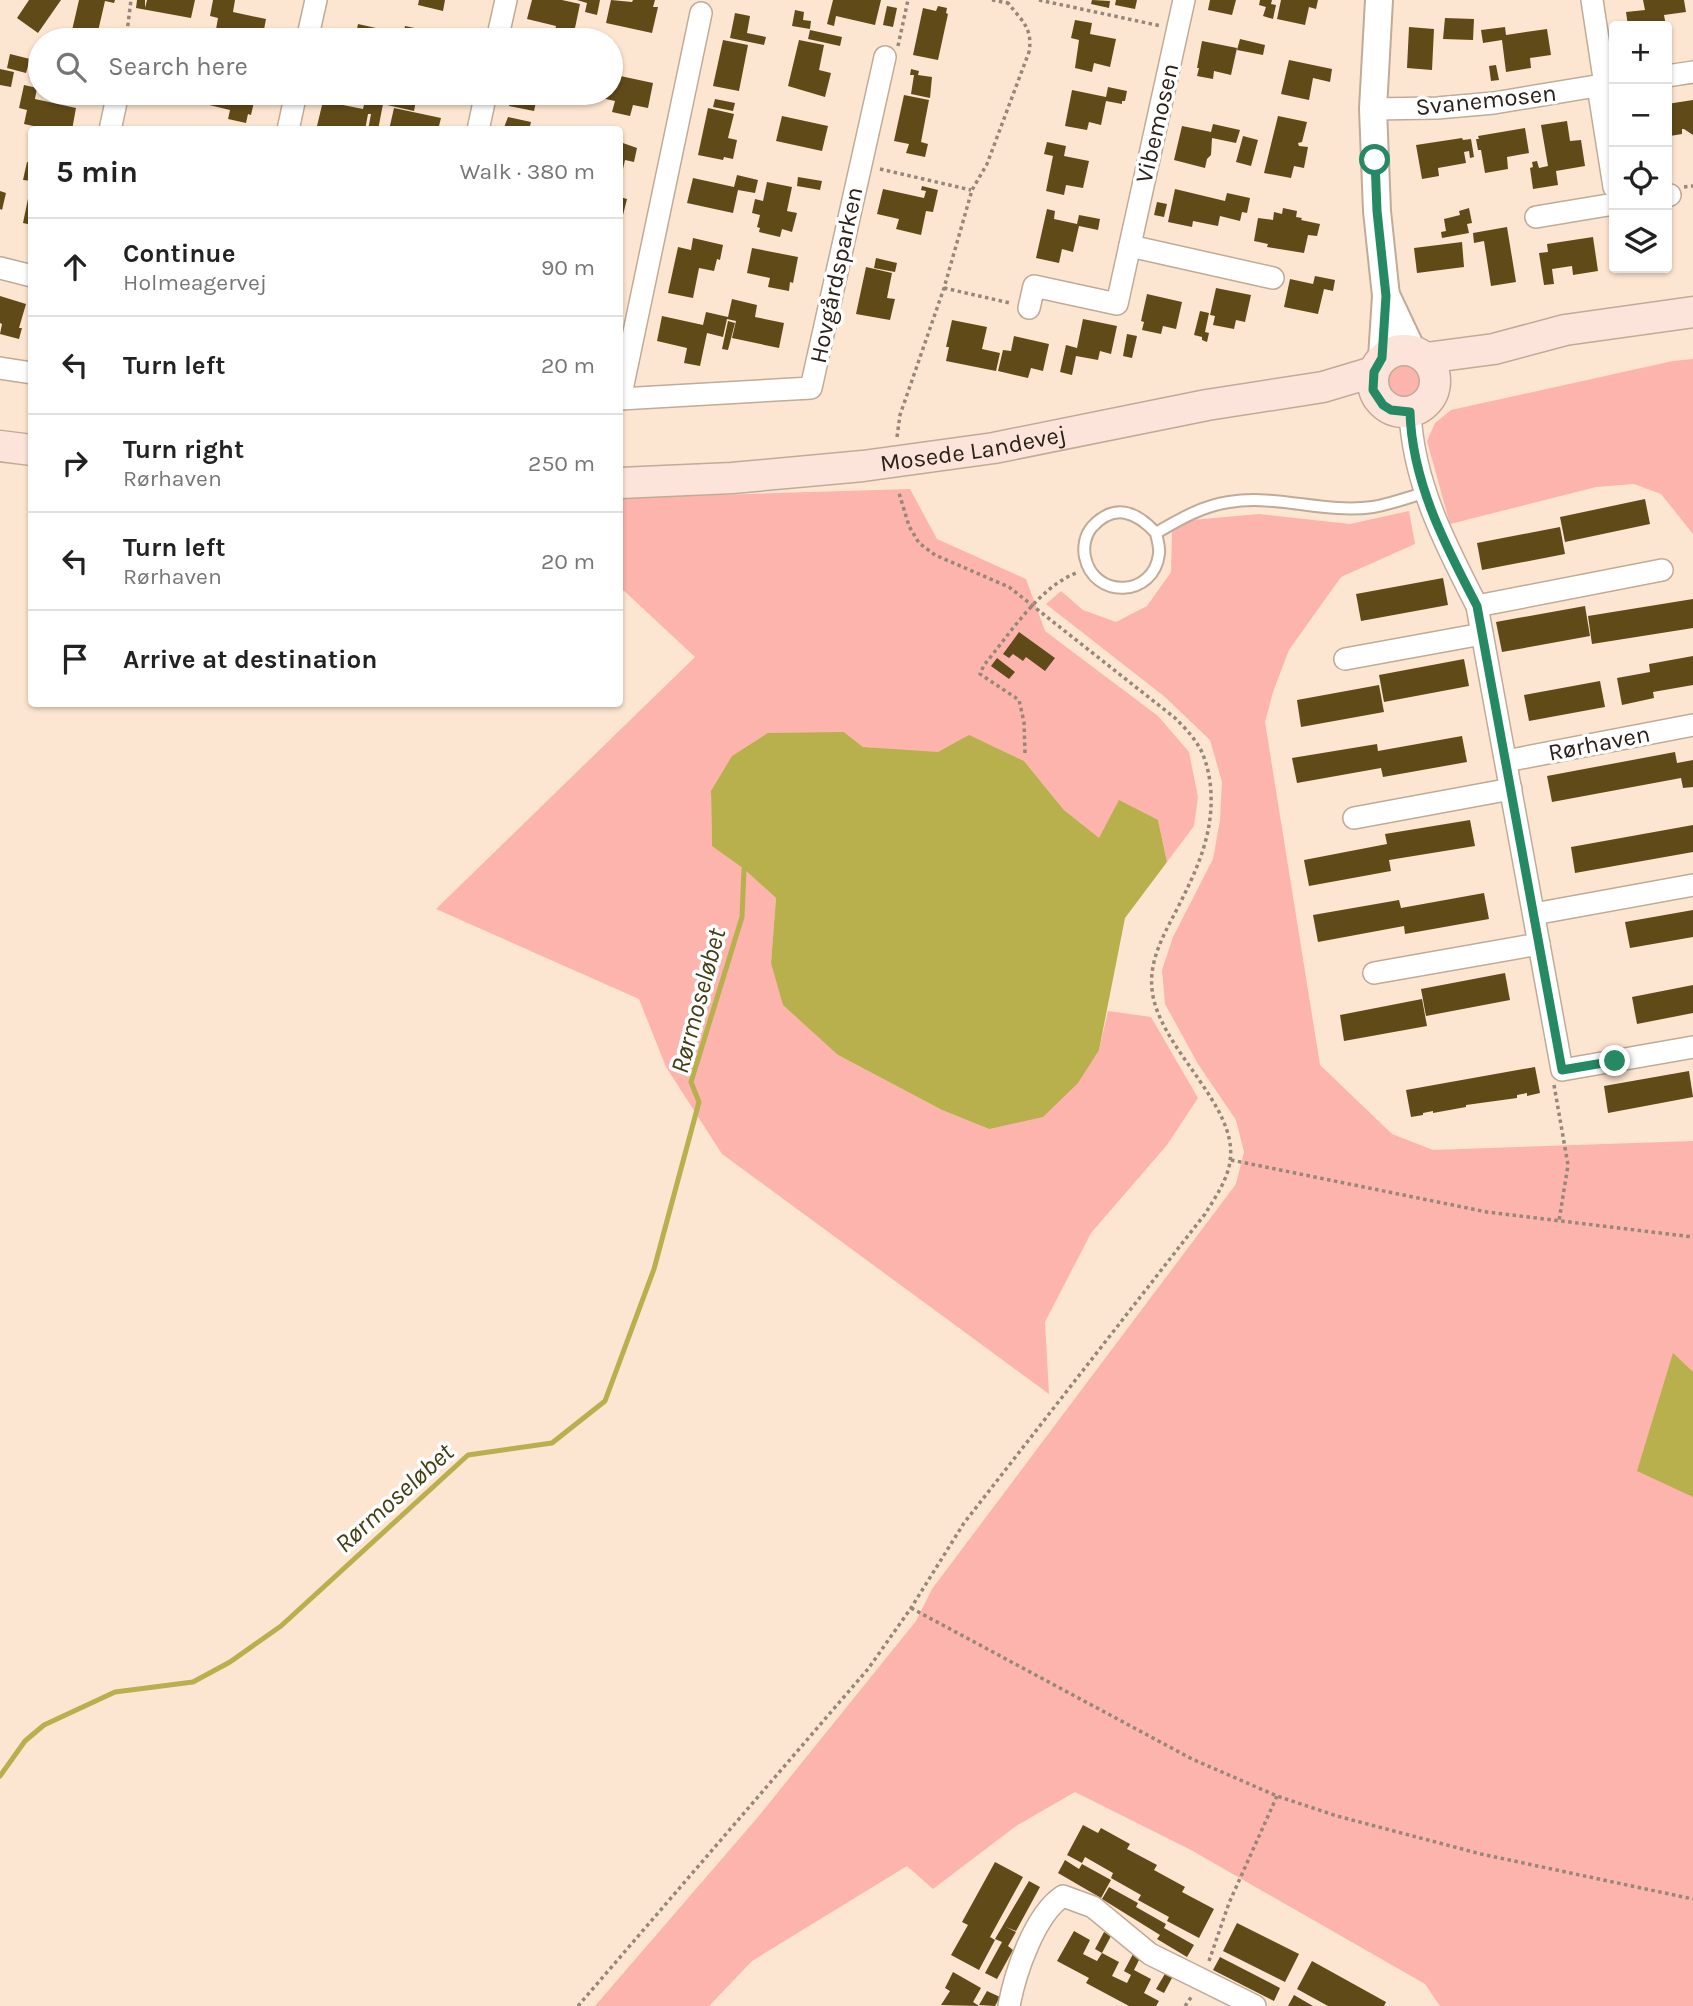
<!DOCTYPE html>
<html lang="en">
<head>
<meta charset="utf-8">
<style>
  :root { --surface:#fff; --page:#f6f6f6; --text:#222; --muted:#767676; --line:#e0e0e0 }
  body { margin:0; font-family:Karla,sans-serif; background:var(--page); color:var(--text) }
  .controls { position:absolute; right:21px; top:21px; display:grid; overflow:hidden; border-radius:7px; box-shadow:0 2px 5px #0004 }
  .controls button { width:63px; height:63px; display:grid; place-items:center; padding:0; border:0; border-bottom:2px solid var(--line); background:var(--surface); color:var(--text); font:35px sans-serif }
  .stop { position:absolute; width:21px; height:21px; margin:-16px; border:5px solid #258a64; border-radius:50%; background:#fff }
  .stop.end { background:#258a64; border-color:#fff; box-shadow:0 2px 7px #0008 }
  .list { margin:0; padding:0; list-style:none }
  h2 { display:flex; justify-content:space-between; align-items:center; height:91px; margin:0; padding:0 28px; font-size:30px }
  h2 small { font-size:23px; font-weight:400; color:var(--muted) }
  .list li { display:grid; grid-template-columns:46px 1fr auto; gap:21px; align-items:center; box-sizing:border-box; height:98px; padding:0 28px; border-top:2px solid var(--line) }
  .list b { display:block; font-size:26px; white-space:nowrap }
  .list p { margin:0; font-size:23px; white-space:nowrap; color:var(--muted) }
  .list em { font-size:23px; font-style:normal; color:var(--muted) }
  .icon { flex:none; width:38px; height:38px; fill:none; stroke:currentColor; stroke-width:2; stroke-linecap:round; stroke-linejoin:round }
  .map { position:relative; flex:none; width:1693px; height:2006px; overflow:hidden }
  .search { position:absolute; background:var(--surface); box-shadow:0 2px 5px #0004; left:28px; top:28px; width:595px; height:77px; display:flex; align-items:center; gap:18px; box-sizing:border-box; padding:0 24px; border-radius:38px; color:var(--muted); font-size:26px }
  .panel { position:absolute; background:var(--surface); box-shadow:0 2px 5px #0004; left:28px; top:126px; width:595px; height:581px; border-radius:7px }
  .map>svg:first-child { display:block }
  .green { fill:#fdb4ad }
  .water { fill:#b8af4d }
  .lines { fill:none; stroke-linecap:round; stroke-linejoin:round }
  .stream { stroke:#b8af4d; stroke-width:5 }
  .building { fill:#604a18 }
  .service-casing { stroke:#c0ab97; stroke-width:14 }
  .minor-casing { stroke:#c0ab97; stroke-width:24 }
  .tertiary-casing { stroke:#c0ab97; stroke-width:30 }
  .secondary-casing { stroke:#c0ab97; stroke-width:33 }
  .path { stroke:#978779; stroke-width:3.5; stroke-dasharray:3.5 3.5; stroke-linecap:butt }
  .service { stroke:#fff; stroke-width:10 }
  .minor { stroke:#fff; stroke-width:21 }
  .tertiary { stroke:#fff; stroke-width:26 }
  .secondary { stroke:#fce4da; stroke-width:30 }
  .route { stroke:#258a64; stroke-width:9 }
  .labels { text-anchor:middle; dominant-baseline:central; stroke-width:7; stroke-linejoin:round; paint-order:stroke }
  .street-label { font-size:24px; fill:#2a211a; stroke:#fff }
  .water-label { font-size:26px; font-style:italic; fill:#423e14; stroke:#fff }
</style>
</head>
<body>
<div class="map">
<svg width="1693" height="2006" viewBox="0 0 1693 2006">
  <rect width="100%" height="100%" fill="#fde6d1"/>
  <g class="green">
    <circle cx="1403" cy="379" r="21"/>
    <path d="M1693 359V534L1661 494 1634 484 1596 487 1450 524 1427 441 1435 423 1451 410 1673 361Z"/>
    <path d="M910 489 937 539 1026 579 1045 631 1158 716 1189 752 1198 797 1194 826 1167 862 1158 820 1099 839 1064 810 1024 761 863 747 844 732 711 791 712 845 744 869 776 898 771 963 838 1055 942 1110 989 1129 1099 1050 1108 1011 1151 1017 1198 1098 1167 1145 1091 1233 1045 1322 1049 1394 722 1154 666 1067 639 999 436 909 695 657 620 587V498Z"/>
    <path d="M1409 511 1415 544 1341 577 1289 650 1273 692 1265 722 1320 1065 1392 1134 1433 1150 1693 1141V2006H1440L1425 1984 1191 1850 1075 1792 1016 1826 933 1889 907 1866 752 1961 709 2006H595L758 1817 916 1621 932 1589 1236 1184 1244 1152 1236 1120 1198 1064 1165 1004 1162 970 1173 937 1213 859 1220 820 1222 782 1210 740 1165 697 1046 604 1061 591 1083 610 1116 622 1147 606 1171 572 1172 532 1192 520 1259 514 1350 524Z"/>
  </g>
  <g class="water">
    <path d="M844 732 863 747 938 752 969 735 1024 761 1064 810 1099 838 1119 800 1158 820 1167 862 1125 918 1099 1050 1078 1083 1043 1117 989 1129 942 1110 838 1055 783 1005 771 963 776 898 744 869 712 846 711 791 732 756 768 733Z"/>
    <path d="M1673 1353 1693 1372V1497L1637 1471Z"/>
  </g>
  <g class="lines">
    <path class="stream" d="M0 1776 25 1741 44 1725 115 1692 193 1682 230 1662 281 1626 468 1455 552 1443 605 1401 654 1269 699 1102 691 1082 742 917 744 869"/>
  </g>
  <g class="building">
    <path d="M29 0H61L38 33 17 18Z"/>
    <path d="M79 0H115L114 3 105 1 96 40 70 39Z"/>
    <path d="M137 0H145V8L147 0H195L191 18 136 8Z"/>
    <path d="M213 0H235L233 12 266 19 262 40H241L215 35 218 18 210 16Z"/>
    <path d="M419 0H445L443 11 418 5Z"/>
    <path d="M532 0H562L580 4 575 28 578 29 576 38 554 34 556 26 527 19Z"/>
    <path d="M577 0H600L597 15 585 12 587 3Z"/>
    <path d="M611 0 632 2 633 0H655L653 7H658L652 33 606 23Z"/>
    <path d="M833 0H881L875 25 836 16 834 26 827 24Z"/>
    <path d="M1092 0 1110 1 1109 8 1091 4Z"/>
    <path d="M1116 0H1137L1135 9 1115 5Z"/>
    <path d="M1210 0H1236L1232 15 1208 10Z"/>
    <path d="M1260 0H1272L1271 4 1276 5 1273 19 1263 16 1266 7 1259 5Z"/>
    <path d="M1281 0H1318L1316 9 1309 7 1305 25 1277 19Z"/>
    <path d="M1643 0H1684L1686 12 1664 15 1666 26H1628L1626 12 1645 10Z"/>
    <path d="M887 6 897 8 893 27 883 25Z"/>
    <path d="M938 6 947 8 946 13 948 14 938 60 913 55 923 8 936 11Z"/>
    <path d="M795 10 804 12 803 20 811 21 810 29 792 26Z"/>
    <path d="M735 13 750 16 747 33 766 37 764 45 730 38Z"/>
    <path d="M1445 18 1474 19 1473 40 1443 39Z"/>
    <path d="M1075 20 1092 23 1090 34 1116 39 1110 67 1094 63 1092 72 1075 68 1079 40 1071 38Z"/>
    <path d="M358 24 385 30 383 38 379 37 378 40H369L370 37 364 36 363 40H336L338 30 356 34Z"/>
    <path d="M405 26 424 30 422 40H402Z"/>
    <path d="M1409 27 1434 29 1432 70 1407 68Z"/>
    <path d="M1505 27 1506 35 1547 29 1551 55 1530 58 1531 68 1506 72 1502 40 1483 43 1481 30Z"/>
    <path d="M810 30 842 37 840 46 808 39Z"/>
    <path d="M1240 39 1265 45 1263 55 1237 50Z"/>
    <path d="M723 40 748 45 739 91 713 86Z"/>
    <path d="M799 40 824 45 819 70 831 73 825 97 788 86Z"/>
    <path d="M1202 41 1237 48 1231 75 1214 71 1213 79 1197 76 1199 68H1197Z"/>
    <path d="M10 54 30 59 26 73 7 68Z"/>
    <path d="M1289 60 1332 69 1330 82 1313 78 1309 100 1281 94Z"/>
    <path d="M1496 65 1499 80 1491 81 1489 66Z"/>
    <path d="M0 69 14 72 11 87 0 85Z"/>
    <path d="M911 69 919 71 918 75 932 77 930 98 911 94 914 75H910Z"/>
    <path d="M611 74 653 83 648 108 633 105 630 116 612 112 615 101 583 94 611 93Z"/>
    <path d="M24 85 37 88 35 99 76 108 72 130H38V127L24 124 27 110 19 108Z"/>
    <path d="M1108 87 1127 91 1125 101H1122V104L1106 101 1101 125 1089 122 1087 130 1065 126 1072 90 1106 97Z"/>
    <path d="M163 93H184L182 100 162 96Z"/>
    <path d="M208 93H256L251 115 248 114 246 123 228 119 230 110 205 104Z"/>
    <path d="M512 93H538L534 111 509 106Z"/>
    <path d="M389 94 416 101 414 111 387 105Z"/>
    <path d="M904 95 929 100 921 142 928 144 925 157 906 153 909 144 894 141Z"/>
    <path d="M715 99 735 103 733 111 713 107Z"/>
    <path d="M365 100 383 104 378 130H368L371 114H368L365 130H334L317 126 323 101 363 109Z"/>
    <path d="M1693 100V135L1684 129H1682V134L1670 136 1669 131H1667V104Z"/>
    <path d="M394 108 441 118 438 130H389Z"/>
    <path d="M708 108 734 114 728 138 737 140 733 159 724 157 723 160 698 155Z"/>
    <path d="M782 116 828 126 822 151 776 141Z"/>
    <path d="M1278 116 1307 122 1302 142 1298 143 1299 146 1308 147 1304 168 1294 166 1291 178 1264 173Z"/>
    <path d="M508 117 531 122 529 130H503Z"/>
    <path d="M1567 121 1570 141 1581 140 1585 166 1556 171 1558 185 1533 189 1530 168 1533 167 1532 162 1537 161 1539 168 1548 166 1541 125Z"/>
    <path d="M1213 124 1240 130 1236 143 1212 138 1211 155 1207 159 1205 168 1174 160 1182 126 1211 132Z"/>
    <path d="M1525 128 1529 153 1507 157 1508 169 1485 173 1481 150H1478L1476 139H1479L1478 136Z"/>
    <path d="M1243 136 1258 140 1251 166 1236 162Z"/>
    <path d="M1462 138 1463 140 1471 139 1474 157 1470 158 1469 151 1464 152 1466 163 1438 168 1439 176 1422 179 1416 145Z"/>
    <path d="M620 142 637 148 634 162 625 160 623 169 620 168Z"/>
    <path d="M1047 142 1066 146 1064 156 1089 161 1083 188 1066 185 1064 195 1046 191 1053 156 1044 154Z"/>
    <path d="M27 162 32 163V181L23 180Z"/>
    <path d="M737 175 758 180 755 193 738 190 733 213 687 203 693 178 734 187Z"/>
    <path d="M798 177 822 181 820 190 797 186Z"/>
    <path d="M767 182 792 187 787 211 797 213 792 232 782 229 780 237 759 232 760 228 757 227 760 215 752 213 755 199 763 201Z"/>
    <path d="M922 186 938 190 933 212 926 211 921 235 896 229 899 219 877 214 883 189 924 198 926 191 921 190Z"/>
    <path d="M30 189H32V225L23 223Z"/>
    <path d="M1175 189 1225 201 1227 193 1250 198 1247 213 1242 212 1240 221 1220 216 1218 226 1193 221 1192 227 1168 222Z"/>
    <path d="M0 191 6 193 2 210 0 209Z"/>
    <path d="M620 197 627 199 623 215 620 214Z"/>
    <path d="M1157 202 1167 204 1164 217 1154 215Z"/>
    <path d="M1283 208 1297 211 1296 217 1302 218 1301 220 1320 224 1317 236 1308 235 1304 253 1267 247 1268 244 1254 241 1258 218 1273 220 1274 212 1282 214Z"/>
    <path d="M1469 208 1472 223 1467 224 1469 233 1442 238 1441 232 1446 231 1444 219 1460 215 1459 211Z"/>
    <path d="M1047 209 1055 211 1054 219 1077 224 1079 215 1100 219 1098 230 1079 226 1073 252 1062 249 1059 263 1036 258Z"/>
    <path d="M1507 227 1516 282 1491 286 1484 241 1474 243 1473 233Z"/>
    <path d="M1593 237 1598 271 1573 275 1572 266 1552 269 1554 284 1544 285 1539 253 1548 252 1547 244Z"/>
    <path d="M693 238 723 245 720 260 717 259 714 271 699 268 693 298 668 293 678 247 691 250Z"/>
    <path d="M1462 242 1464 267 1417 273 1414 248Z"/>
    <path d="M1614 246V268L1621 269 1613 271 1609 247Z"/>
    <path d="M752 248 798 257 793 283 790 282 789 291 768 287 770 278 747 273Z"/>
    <path d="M876 258 897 263 895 272 874 268Z"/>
    <path d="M866 267 892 273 887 298 895 299 890 320 856 314Z"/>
    <path d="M1315 276 1335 280 1333 291 1324 289 1318 314 1284 307 1290 279 1313 284Z"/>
    <path d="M1216 288 1251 295 1245 322 1236 320 1234 329 1213 325 1215 316 1210 315Z"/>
    <path d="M1147 294 1182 302 1176 329 1163 326 1161 334 1142 330 1144 322 1141 321Z"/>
    <path d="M0 296 26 304 19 328H22L19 339 0 334 2 324 0 323Z"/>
    <path d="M732 299 757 305 755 317 784 323 779 348 732 338 736 321 727 319 723 337 707 333 700 366 684 363 687 348 657 341 662 316 703 325 706 312 728 317Z"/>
    <path d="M1200 311 1209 313 1205 332 1209 333 1207 342 1202 340V337L1194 335Z"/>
    <path d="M1083 319 1117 326 1111 354 1100 351 1098 360 1076 356 1072 375 1060 372 1066 345 1077 348Z"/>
    <path d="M952 320 987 327 982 349 1000 353 996 371 946 361 949 347H946Z"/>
    <path d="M728 321 735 323 728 350 722 349Z"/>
    <path d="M1127 334 1137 336 1132 358 1123 356Z"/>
    <path d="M1014 336 1049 344 1043 371 1031 368 1028 378 998 371 1003 350 1011 351Z"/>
    <path d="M1645 499 1650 524 1565 542 1560 517Z"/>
    <path d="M1560 527 1565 554 1482 570 1477 543Z"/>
    <path d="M1443 578 1448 605 1361 621 1356 594Z"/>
    <path d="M1693 599V628L1592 644 1588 616Z"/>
    <path d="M1585 606 1590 636 1502 652 1496 622Z"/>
    <path d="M1019 632 1055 658 1045 671 1026 657 1023 661 1013 654 1009 658 1003 654Z"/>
    <path d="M1693 656V685L1653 692 1654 698 1622 705 1617 678 1650 672 1649 664Z"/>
    <path d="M997 658 1015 672 1009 679 991 666Z"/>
    <path d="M1464 659 1469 686 1384 702 1379 675Z"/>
    <path d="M1600 681 1605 707 1529 721 1524 695Z"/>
    <path d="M1379 685 1384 712 1301 727 1297 700Z"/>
    <path d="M1462 736 1467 762 1383 777 1381 768 1297 783 1292 758 1377 744 1378 751Z"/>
    <path d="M1675 752 1677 763 1693 760V787L1683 788 1681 778 1552 802 1547 776Z"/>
    <path d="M1470 820 1475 846 1389 860 1391 871 1309 886 1304 860 1387 844 1385 834Z"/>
    <path d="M1693 825V852L1575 873 1571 847Z"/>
    <path d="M1484 893 1489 919 1405 934 1404 926 1318 942 1313 915 1399 900 1401 908Z"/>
    <path d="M1693 910V937L1630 948 1625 922Z"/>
    <path d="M1505 973 1510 1000 1426 1016 1421 989Z"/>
    <path d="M1693 985V1013L1637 1024 1632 997Z"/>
    <path d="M1422 999 1427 1026 1344 1041 1340 1015Z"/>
    <path d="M1535 1067 1540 1093 1527 1096V1093L1517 1095V1098L1466 1105V1107L1433 1113V1111L1423 1113V1115L1411 1117 1406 1090Z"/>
    <path d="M1689 1071 1693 1097 1608 1113 1604 1086Z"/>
    <path d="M1083 1825 1098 1833 1101 1828 1130 1844 1127 1849 1157 1865 1154 1870 1185 1887 1182 1892 1214 1909 1199 1938 1167 1921 1169 1917 1138 1900 1141 1895 1111 1878 1113 1873 1085 1857 1082 1863 1067 1855Z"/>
    <path d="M1065 1860 1079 1869 1082 1864 1111 1880 1101 1898 1058 1873Z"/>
    <path d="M995 1862 1023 1877 990 1937 995 1940 979 1970 951 1955 968 1925 962 1922Z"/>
    <path d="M1029 1881 1040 1887 1016 1931 1006 1927 1016 1932 1008 1946 1013 1950 997 1979 985 1973 1002 1942 995 1939Z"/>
    <path d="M1109 1887 1138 1903 1136 1907 1166 1924 1164 1928 1194 1945 1187 1957 1157 1939 1160 1935 1102 1899Z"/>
    <path d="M1237 1923 1299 1954 1285 1982 1223 1951Z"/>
    <path d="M1074 1931 1090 1940 1083 1954 1097 1961 1102 1953 1119 1962 1112 1976 1127 1983 1131 1975 1124 1971 1133 1954 1140 1958 1134 1970 1151 1979 1144 1993 1159 2001 1156 2006H1129L1086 1983 1089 1978 1057 1961Z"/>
    <path d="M1104 1932 1111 1936 1102 1953 1095 1949Z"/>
    <path d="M1220 1957 1280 1988 1274 2001 1213 1970Z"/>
    <path d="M1312 1961 1386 2002 1384 2006H1328L1297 1989Z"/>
    <path d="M953 1972 981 1988 973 2002 979 2006 941 2005 950 1991 945 1988Z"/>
    <path d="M1166 1972 1173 1976 1164 1993 1156 1989Z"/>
    <path d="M987 1991 1000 1997 995 2006 979 2005Z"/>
    <path d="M1294 1995 1313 2006H1288Z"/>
  </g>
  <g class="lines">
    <defs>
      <path id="service" d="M1156 533C1136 511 1114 503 1092 527 1085 535 1083 547 1085 557 1094 600 1154 597 1159 554 1160 547 1157 539 1156 533 1180 519 1202 506 1229 502 1277 494 1325 514 1373 507 1391 504 1408 497 1425 493"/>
      <g id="minor">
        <path d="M1592 0 1605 85"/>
        <path d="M307 40 316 0"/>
        <path d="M497 40 506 0"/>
        <path d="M1667 76 1693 72"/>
        <path d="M1598 86 1614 187"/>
        <path d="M1373 109 1437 108 1494 103 1614 83"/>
        <path d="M110 130 118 93"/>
        <path d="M288 130 296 93"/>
        <path d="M478 130 486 93"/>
        <path d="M1667 196 1670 195"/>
        <path d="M1536 217 1614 204"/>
        <path d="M1130 246 1273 278"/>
        <path d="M0 268 32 276"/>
        <path d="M1029 308 1034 286 1117 304 1184 0"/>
        <path d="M0 368 32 373"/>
        <path d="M620 399 811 388 885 57"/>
        <path d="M620 399 701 13"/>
        <path d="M1410 412C1413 482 1445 544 1477 606L1562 1070 1693 1047"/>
        <path d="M1477 606 1662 570"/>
        <path d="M1345 659 1482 634"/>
        <path d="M1506 761 1693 725"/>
        <path d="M1354 818 1511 789"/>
        <path d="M1534 914 1693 885"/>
        <path d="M1374 973 1539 944"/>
        <path d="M1009 2006C1015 1973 1035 1914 1063 1896L1093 1907 1150 1954 1255 2006"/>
      </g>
      <g id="tertiary">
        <path d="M1379 0 1373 109 1377 211 1386 296 1382 358"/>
        <path d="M1387 297 1412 350"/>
      </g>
      <g id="secondary">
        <circle cx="1404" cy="381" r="31"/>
        <path d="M1426 358 1494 349 1565 330 1693 312"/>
        <path d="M0 446 32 450"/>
        <path id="s1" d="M620 483 732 478 863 466 994 448 1207 405 1323 387 1373 372"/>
      </g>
    </defs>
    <use href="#service" class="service-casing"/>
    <use href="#minor" class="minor-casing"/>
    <use href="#tertiary" class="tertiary-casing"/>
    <use href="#secondary" class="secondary-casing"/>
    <g class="path">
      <path d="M992 0 1008 3"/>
      <path d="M1039 0 1161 26"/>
      <path d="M126 40 131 0"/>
      <path d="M898 46 908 0"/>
      <path d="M880 169 971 190"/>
      <path d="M1684 187 1693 186"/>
      <path d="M944 288 1010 303"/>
      <path d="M897 437 900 415 944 288 972 190 987 164 1029 52C1033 28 1022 21 1008 3L1009 0"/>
      <path d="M1025 753 1024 722 1019 700 980 674 984 665C1010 634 1038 588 1076 573"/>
      <path d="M1554 1085 1568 1165 1559 1221"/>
      <path d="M1231 1160 1487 1212 1693 1237"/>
      <path d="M911 1608 1192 1759 1277 1796 1337 1816 1481 1854 1693 1899"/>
      <path d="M1209 1961 1229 1903 1277 1796"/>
      <path d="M578 2006 868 1669 911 1608 964 1523 1205 1214C1215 1198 1228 1179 1230 1161 1239 1105 1157 1047 1152 989 1149 961 1163 936 1175 913 1197 870 1216 831 1210 782 1208 768 1204 753 1196 742 1190 733 1182 725 1175 718L1009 587 935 555 919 543 909 526 899 493"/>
      <path d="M1185 2006 1192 1996"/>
    </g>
    <use href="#service" class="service"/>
    <use href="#minor" class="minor"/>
    <use href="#tertiary" class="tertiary"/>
    <use href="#secondary" class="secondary"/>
  </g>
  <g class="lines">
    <path class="route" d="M1375 160 1377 211 1386 296 1382 358 1374 372 1373 390 1383 405 1391 410 1410 412C1412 482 1445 545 1477 606L1562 1070 1615 1061"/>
  </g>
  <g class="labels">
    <g class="street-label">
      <text transform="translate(1486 100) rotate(-6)">Svanemosen</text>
      <text transform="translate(1157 123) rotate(-77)">Vibemosen</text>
      <text transform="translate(836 275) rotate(-78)">Hovgårdsparken</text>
      <text stroke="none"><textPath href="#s1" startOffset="355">Mosede Landevej</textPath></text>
      <text transform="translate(1599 743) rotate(-11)">Rørhaven</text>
    </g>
    <g class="water-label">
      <text transform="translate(698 1001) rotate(-75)">Rørmoseløbet</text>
      <text transform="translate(394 1498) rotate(-42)">Rørmoseløbet</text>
    </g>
  </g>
</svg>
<div class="controls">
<button>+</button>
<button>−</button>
<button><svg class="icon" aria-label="locate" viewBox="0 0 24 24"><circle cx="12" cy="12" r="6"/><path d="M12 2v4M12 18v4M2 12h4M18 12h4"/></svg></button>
<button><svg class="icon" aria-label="layers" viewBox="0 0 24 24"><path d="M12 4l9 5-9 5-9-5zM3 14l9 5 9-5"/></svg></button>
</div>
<div class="stop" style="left:1375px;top:160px"></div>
<div class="stop end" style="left:1615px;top:1061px"></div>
<div class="search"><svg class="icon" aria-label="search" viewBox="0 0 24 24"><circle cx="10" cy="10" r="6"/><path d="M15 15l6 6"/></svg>Search here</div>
<section class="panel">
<h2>5 min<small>Walk · 380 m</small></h2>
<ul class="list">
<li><svg class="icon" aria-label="ahead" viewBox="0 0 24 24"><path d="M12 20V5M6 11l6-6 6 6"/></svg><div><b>Continue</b><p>Holmeagervej</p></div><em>90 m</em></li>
<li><svg class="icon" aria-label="left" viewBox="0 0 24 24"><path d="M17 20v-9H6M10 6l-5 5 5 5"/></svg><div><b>Turn left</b></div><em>20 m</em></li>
<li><svg class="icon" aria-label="right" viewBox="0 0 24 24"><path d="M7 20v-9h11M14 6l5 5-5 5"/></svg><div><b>Turn right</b><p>Rørhaven</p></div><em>250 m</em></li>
<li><svg class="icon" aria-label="left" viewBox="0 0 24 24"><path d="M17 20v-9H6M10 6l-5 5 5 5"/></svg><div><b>Turn left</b><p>Rørhaven</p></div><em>20 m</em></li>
<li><svg class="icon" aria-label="arrive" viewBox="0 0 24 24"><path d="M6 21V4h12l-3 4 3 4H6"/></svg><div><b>Arrive at destination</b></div></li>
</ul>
</section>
</div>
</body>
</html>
